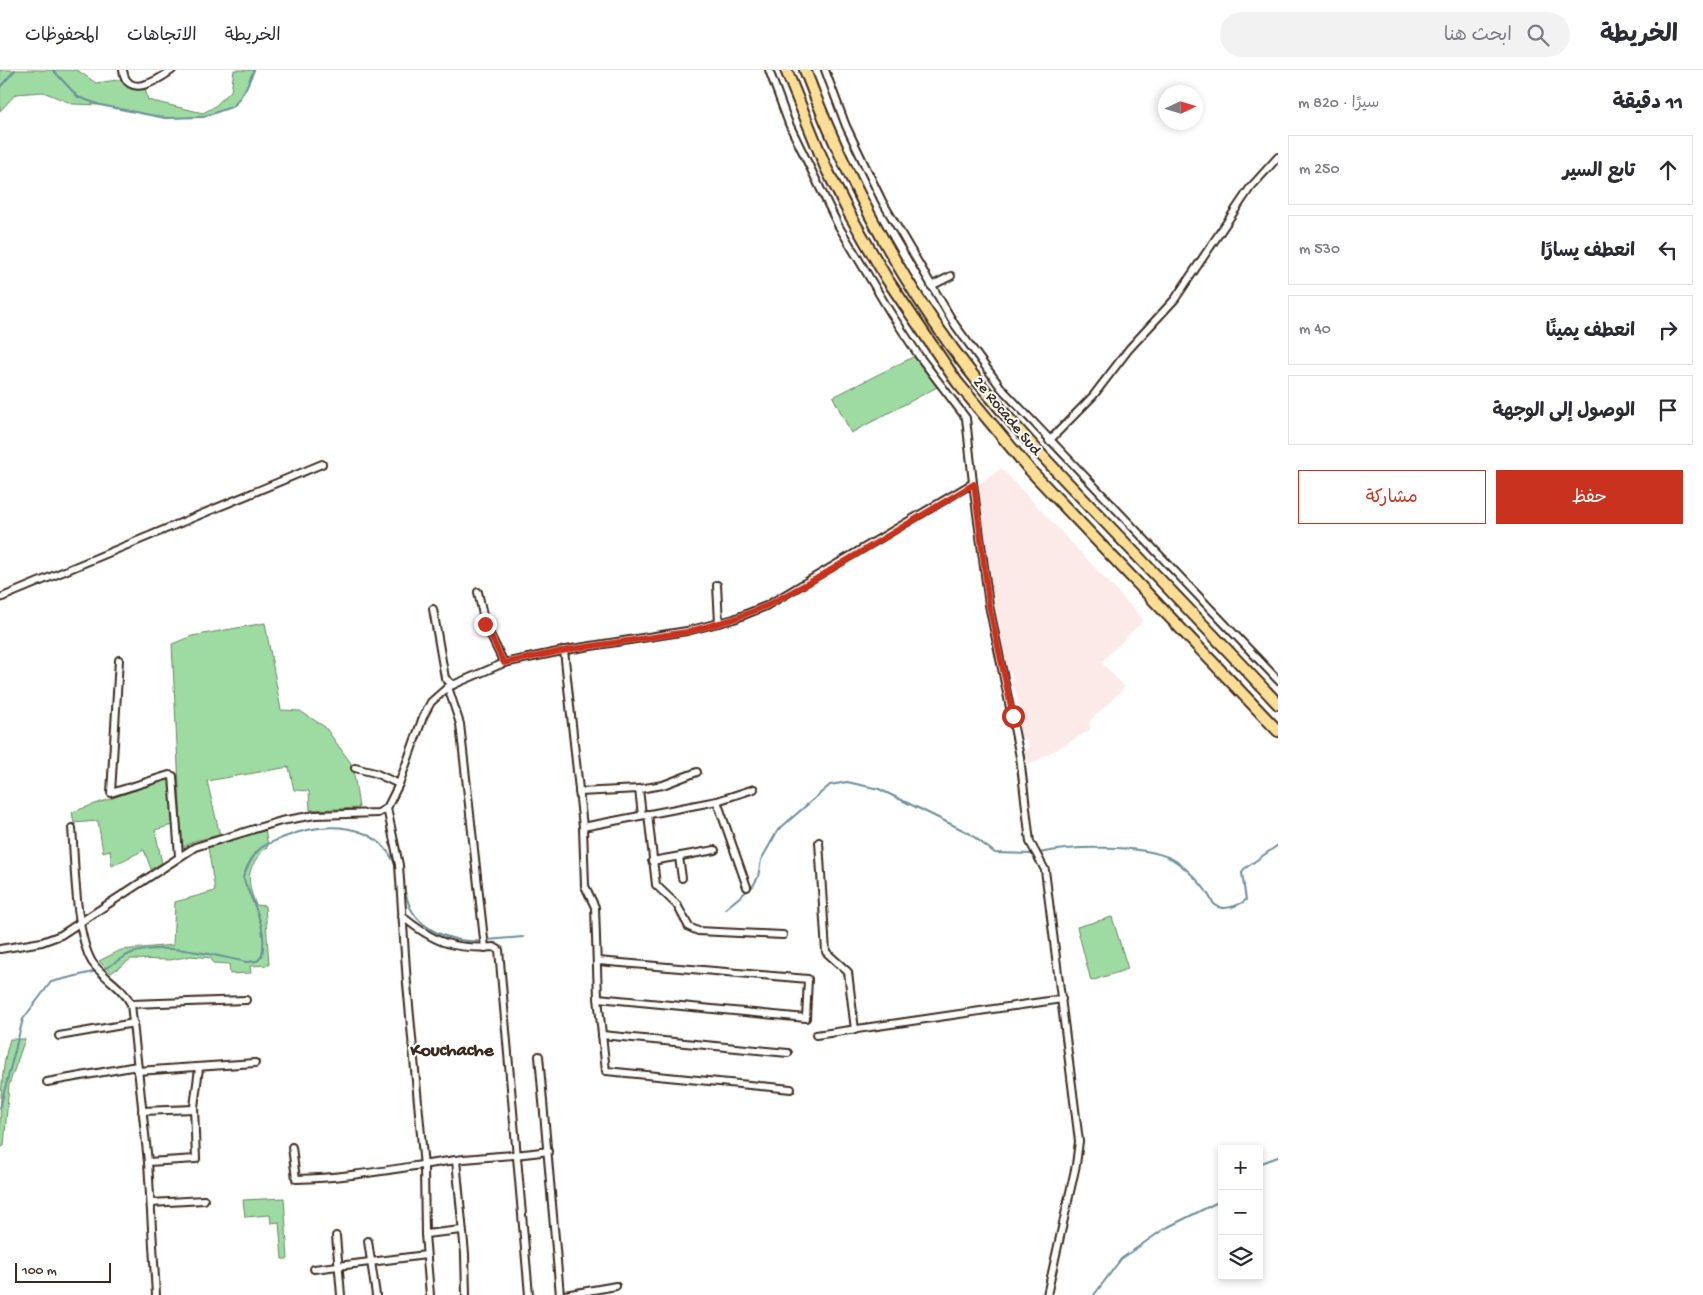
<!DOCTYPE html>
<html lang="ar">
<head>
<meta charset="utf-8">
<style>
  :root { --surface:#fff; --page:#f2f2f3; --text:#2b2b33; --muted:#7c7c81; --line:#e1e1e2; --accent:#c8321e }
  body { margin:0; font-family:"Gochi Hand","Playpen Sans Arabic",sans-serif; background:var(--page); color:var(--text); direction:rtl }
  .controls { position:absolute; right:15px; bottom:15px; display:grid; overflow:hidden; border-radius:0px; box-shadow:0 2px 8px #0003 }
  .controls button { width:45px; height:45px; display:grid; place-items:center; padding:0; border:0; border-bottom:1px solid var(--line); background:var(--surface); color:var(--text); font:25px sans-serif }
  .compass { position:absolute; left:1158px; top:15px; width:45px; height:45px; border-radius:50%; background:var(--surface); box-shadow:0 2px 8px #0003; rotate:86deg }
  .scale { position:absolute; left:15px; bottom:12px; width:96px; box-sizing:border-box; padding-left:5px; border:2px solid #3b2a1e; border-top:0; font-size:14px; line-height:18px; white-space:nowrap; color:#3b2a1e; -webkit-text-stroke:4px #fff; paint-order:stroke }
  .stop { position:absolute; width:15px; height:15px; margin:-11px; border:4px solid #c8321e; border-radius:50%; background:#fff }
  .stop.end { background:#c8321e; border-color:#fff; box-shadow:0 1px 5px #0008 }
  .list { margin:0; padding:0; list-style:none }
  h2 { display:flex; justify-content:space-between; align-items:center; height:65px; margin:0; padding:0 20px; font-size:21px }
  h2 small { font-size:16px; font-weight:400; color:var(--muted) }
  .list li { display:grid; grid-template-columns:32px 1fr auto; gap:15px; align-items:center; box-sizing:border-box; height:70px; margin:0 10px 10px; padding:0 10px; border:1px solid var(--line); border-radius:0px }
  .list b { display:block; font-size:19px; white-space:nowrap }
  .list em { font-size:16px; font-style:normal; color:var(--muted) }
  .actions { display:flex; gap:10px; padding:15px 20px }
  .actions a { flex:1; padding:11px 0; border:1px solid var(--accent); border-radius:0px; text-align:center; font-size:18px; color:var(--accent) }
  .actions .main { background:var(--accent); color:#fff }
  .icon { flex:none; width:28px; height:28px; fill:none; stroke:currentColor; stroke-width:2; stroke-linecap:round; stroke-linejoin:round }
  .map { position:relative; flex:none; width:1278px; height:1225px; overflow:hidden; direction:ltr }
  header { display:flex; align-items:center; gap:30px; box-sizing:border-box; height:70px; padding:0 25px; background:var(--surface); border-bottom:1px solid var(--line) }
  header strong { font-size:24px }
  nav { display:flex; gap:28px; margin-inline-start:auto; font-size:18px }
  .search { width:350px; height:45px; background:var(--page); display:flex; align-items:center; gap:12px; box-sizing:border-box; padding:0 18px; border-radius:28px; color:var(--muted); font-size:19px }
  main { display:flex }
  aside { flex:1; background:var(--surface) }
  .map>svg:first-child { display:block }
  .built { fill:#fceae9 }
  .green { fill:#9ddba3; stroke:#6c8260 }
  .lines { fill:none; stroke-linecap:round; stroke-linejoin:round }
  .stream { stroke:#6a8f98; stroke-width:2 }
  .minor-casing { stroke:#3b2a1e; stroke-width:10 }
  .highway-casing { stroke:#3b2a1e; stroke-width:14 }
  .minor { stroke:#fff; stroke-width:6 }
  .highway { stroke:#fcde96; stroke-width:10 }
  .route { stroke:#c8321e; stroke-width:6 }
  .labels { text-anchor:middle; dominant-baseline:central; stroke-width:4; stroke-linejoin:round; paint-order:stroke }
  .street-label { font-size:16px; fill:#3b2a1e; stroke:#fff }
  .quarter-label { font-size:19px; font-weight:bold; fill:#3b2a1e; stroke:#fff }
</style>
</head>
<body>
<header>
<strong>الخريطة</strong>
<div class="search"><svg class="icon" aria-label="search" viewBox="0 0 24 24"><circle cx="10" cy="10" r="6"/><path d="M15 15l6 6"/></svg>ابحث هنا</div>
<nav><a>الخريطة</a><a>الاتجاهات</a><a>المحفوظات</a></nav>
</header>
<main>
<aside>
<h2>11 دقيقة<small>سيرًا · 820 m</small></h2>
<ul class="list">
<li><svg class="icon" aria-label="ahead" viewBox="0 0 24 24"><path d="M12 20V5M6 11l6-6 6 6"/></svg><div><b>تابع السير</b></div><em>250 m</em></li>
<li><svg class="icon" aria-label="left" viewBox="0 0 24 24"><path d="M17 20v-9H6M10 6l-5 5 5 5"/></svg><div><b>انعطف يسارًا</b></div><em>530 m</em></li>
<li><svg class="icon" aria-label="right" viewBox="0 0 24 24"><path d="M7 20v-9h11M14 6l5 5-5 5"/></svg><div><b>انعطف يمينًا</b></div><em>40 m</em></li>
<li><svg class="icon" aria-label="arrive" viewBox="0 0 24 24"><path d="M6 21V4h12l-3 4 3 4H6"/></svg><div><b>الوصول إلى الوجهة</b></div></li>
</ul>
<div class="actions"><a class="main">حفظ</a><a>مشاركة</a></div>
</aside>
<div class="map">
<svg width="1278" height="1225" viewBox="0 0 1278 1225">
  <rect width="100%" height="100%" fill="#fff"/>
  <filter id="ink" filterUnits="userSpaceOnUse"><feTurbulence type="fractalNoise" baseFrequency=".02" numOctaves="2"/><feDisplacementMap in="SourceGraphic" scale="10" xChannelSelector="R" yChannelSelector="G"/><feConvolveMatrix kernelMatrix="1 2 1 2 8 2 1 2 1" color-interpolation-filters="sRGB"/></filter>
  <g filter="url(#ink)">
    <path class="built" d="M1001 398 1144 550 1101 592 1125 617 1089 652 1090 660 1029 695 1024 683 1030 677 1027 670 1022 668 1018 649 1021 648 1015 619 1010 613 1014 610 1002 584 976 416Z"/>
    <g class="green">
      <path d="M0 0H77L96 13 125 9 144 15 148 30 203 43 214 37 231 21 234 0H254L245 20 234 36 203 47 165 48 100 35 73 34 43 22 16 24 0 41Z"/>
      <path d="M915 286 939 316 851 363 833 327Z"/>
      <path d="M265 553 281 640 300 641 325 657 353 696 359 738 310 740 309 721 294 720 289 697 207 711 220 765 194 771 182 778 172 574 192 566Z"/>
      <path d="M171 708 172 755 155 760 162 793 151 799 144 780 112 796 110 780 103 782 98 751 74 753 72 742Z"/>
      <path d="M265 759 268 776C247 796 245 808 256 835L265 836 269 895 250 896 251 903 230 904 229 894 213 893 211 888 191 886 170 890 131 889 111 903 99 891 121 880 173 875 175 832 215 821 208 777Z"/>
      <path d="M1112 847 1128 899 1091 911 1077 857Z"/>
      <path d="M10 969H25L9 1015 4 1076 0 1077C0 1043 0 1000 10 969Z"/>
      <path d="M284 1128 288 1189H282L279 1152 271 1153 270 1145 245 1147 243 1130Z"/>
    </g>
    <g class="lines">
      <g class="stream">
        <path d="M53 0 78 27 100 35 165 48 203 47 234 36 245 20 254 0"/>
        <path d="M0 17 15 0"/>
        <path d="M1039 783C1071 776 1142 774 1172 789 1183 795 1199 811 1206 821 1209 825 1211 830 1214 834 1222 842 1238 836 1246 830L1242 803 1244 799 1278 775"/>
        <path d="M403 817C406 824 408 833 411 839 424 863 457 873 482 871"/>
        <path d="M725 839 753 816 758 807 761 790 778 760 830 715 847 712 879 719 969 763 995 783 1034 784"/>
        <path d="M487 870 523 867"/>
        <path d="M101 900C112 896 121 887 132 883 168 872 211 885 247 892L257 891 262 886C268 855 253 836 243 807 247 797 252 785 261 778 266 774 275 771 282 768 323 751 379 750 397 799"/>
        <path d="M0 1038 23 949 51 912 97 901"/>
        <path d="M1259 1094 1278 1087"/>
        <path d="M1094 1225 1121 1189 1164 1159 1216 1133 1222 1128"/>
      </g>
      <defs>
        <g id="minor">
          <path d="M123 0C127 29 157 11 172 0"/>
          <path d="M769 0 789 54 838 155 890 242 919 286 966 348 973 413"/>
          <path d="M825 0 846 56 882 131 955 255 1002 319 1278 610"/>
          <path d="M931 216 951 206"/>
          <path d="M1049 371 1093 326 1129 279 1175 229 1250 118 1278 87"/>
          <path d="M717 515 719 553"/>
          <path d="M478 522 485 554 504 593"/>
          <path d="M0 528 322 394"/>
          <path d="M433 539 445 608 453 615"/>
          <path d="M564 580 583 757 585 816 595 837 598 928 606 1001 791 1019"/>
          <path d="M119 590 111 723 169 705 173 706 179 786"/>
          <path d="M448 617 460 654 485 878"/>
          <path d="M355 698 375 703 399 714"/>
          <path d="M639 719 642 745"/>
          <path d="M579 722 639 719 663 715 697 702"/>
          <path d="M717 731 747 817"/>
          <path d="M387 738 399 795 407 914 424 1097 425 1164 430 1225"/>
          <path d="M648 744 656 815 677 835 689 857 698 861 783 865"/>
          <path d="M583 757 717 731 754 719"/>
          <path d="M72 758C75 793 75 863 92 892 103 908 122 916 131 934L148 1092 156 1225"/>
          <path d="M819 772 826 882 848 902 855 960"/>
          <path d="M679 787 682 808"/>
          <path d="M652 791 715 780"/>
          <path d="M402 846C433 872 453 880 494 877L499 880 529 1225"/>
          <path d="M0 879 42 872 61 865 195 777 281 751 315 745 378 743 387 738 399 714 423 647 431 632 448 617 504 593 572 579 687 561 734 549 766 536 973 413 989 535 1020 687 1030 772 1045 800 1079 1071 1076 1095 1047 1225"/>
          <path d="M598 891 808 909 806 948 598 928"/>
          <path d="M131 934 246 930"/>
          <path d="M602 965 788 983"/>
          <path d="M816 965 1062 929"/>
          <path d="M59 966 134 953"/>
          <path d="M539 986 560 1225"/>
          <path d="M137 1001 255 993"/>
          <path d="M47 1012 137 996"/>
          <path d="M142 1041 194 1039"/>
          <path d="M292 1077 296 1109C350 1108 403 1097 456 1090 487 1086 517 1086 548 1081"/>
          <path d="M456 1090 465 1184 466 1225"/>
          <path d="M148 1092 196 1089 194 1037 199 998"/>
          <path d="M151 1133 204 1130"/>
          <path d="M425 1164 462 1160"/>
          <path d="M336 1166 341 1225"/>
          <path d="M368 1171 376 1225"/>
          <path d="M314 1199 426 1185"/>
          <path d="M565 1225 616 1216"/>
        </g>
        <g id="highway">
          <path d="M786 0 826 98 850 145 887 209 957 312 1029 399 1278 661"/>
          <path d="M805 0C842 98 891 194 953 279 999 342 1053 398 1107 454 1164 514 1221 573 1278 634"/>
        </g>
      </defs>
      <use href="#minor" class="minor-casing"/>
      <use href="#highway" class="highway-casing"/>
      <use href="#minor" class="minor"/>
      <use href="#highway" class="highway"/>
    </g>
  </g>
  <g class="lines" filter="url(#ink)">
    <path class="route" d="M485 554 504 593 572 579 687 562 734 549 766 536 814 510 974 414 989 535 1013 646"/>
  </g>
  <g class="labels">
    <g class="street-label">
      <text transform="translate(1006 347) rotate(50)">2e Rocade Sud</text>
    </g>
    <g class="quarter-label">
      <text x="452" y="981">Kouchache</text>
    </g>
  </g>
</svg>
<div class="controls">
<button>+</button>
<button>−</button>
<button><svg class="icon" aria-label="layers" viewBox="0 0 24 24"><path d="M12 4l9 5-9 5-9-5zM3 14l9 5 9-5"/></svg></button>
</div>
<svg class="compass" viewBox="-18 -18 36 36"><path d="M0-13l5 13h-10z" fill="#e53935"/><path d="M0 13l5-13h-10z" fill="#7c7c81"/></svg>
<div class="scale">100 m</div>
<div class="stop" style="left:1013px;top:646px"></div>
<div class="stop end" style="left:485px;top:554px"></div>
</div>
</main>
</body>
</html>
